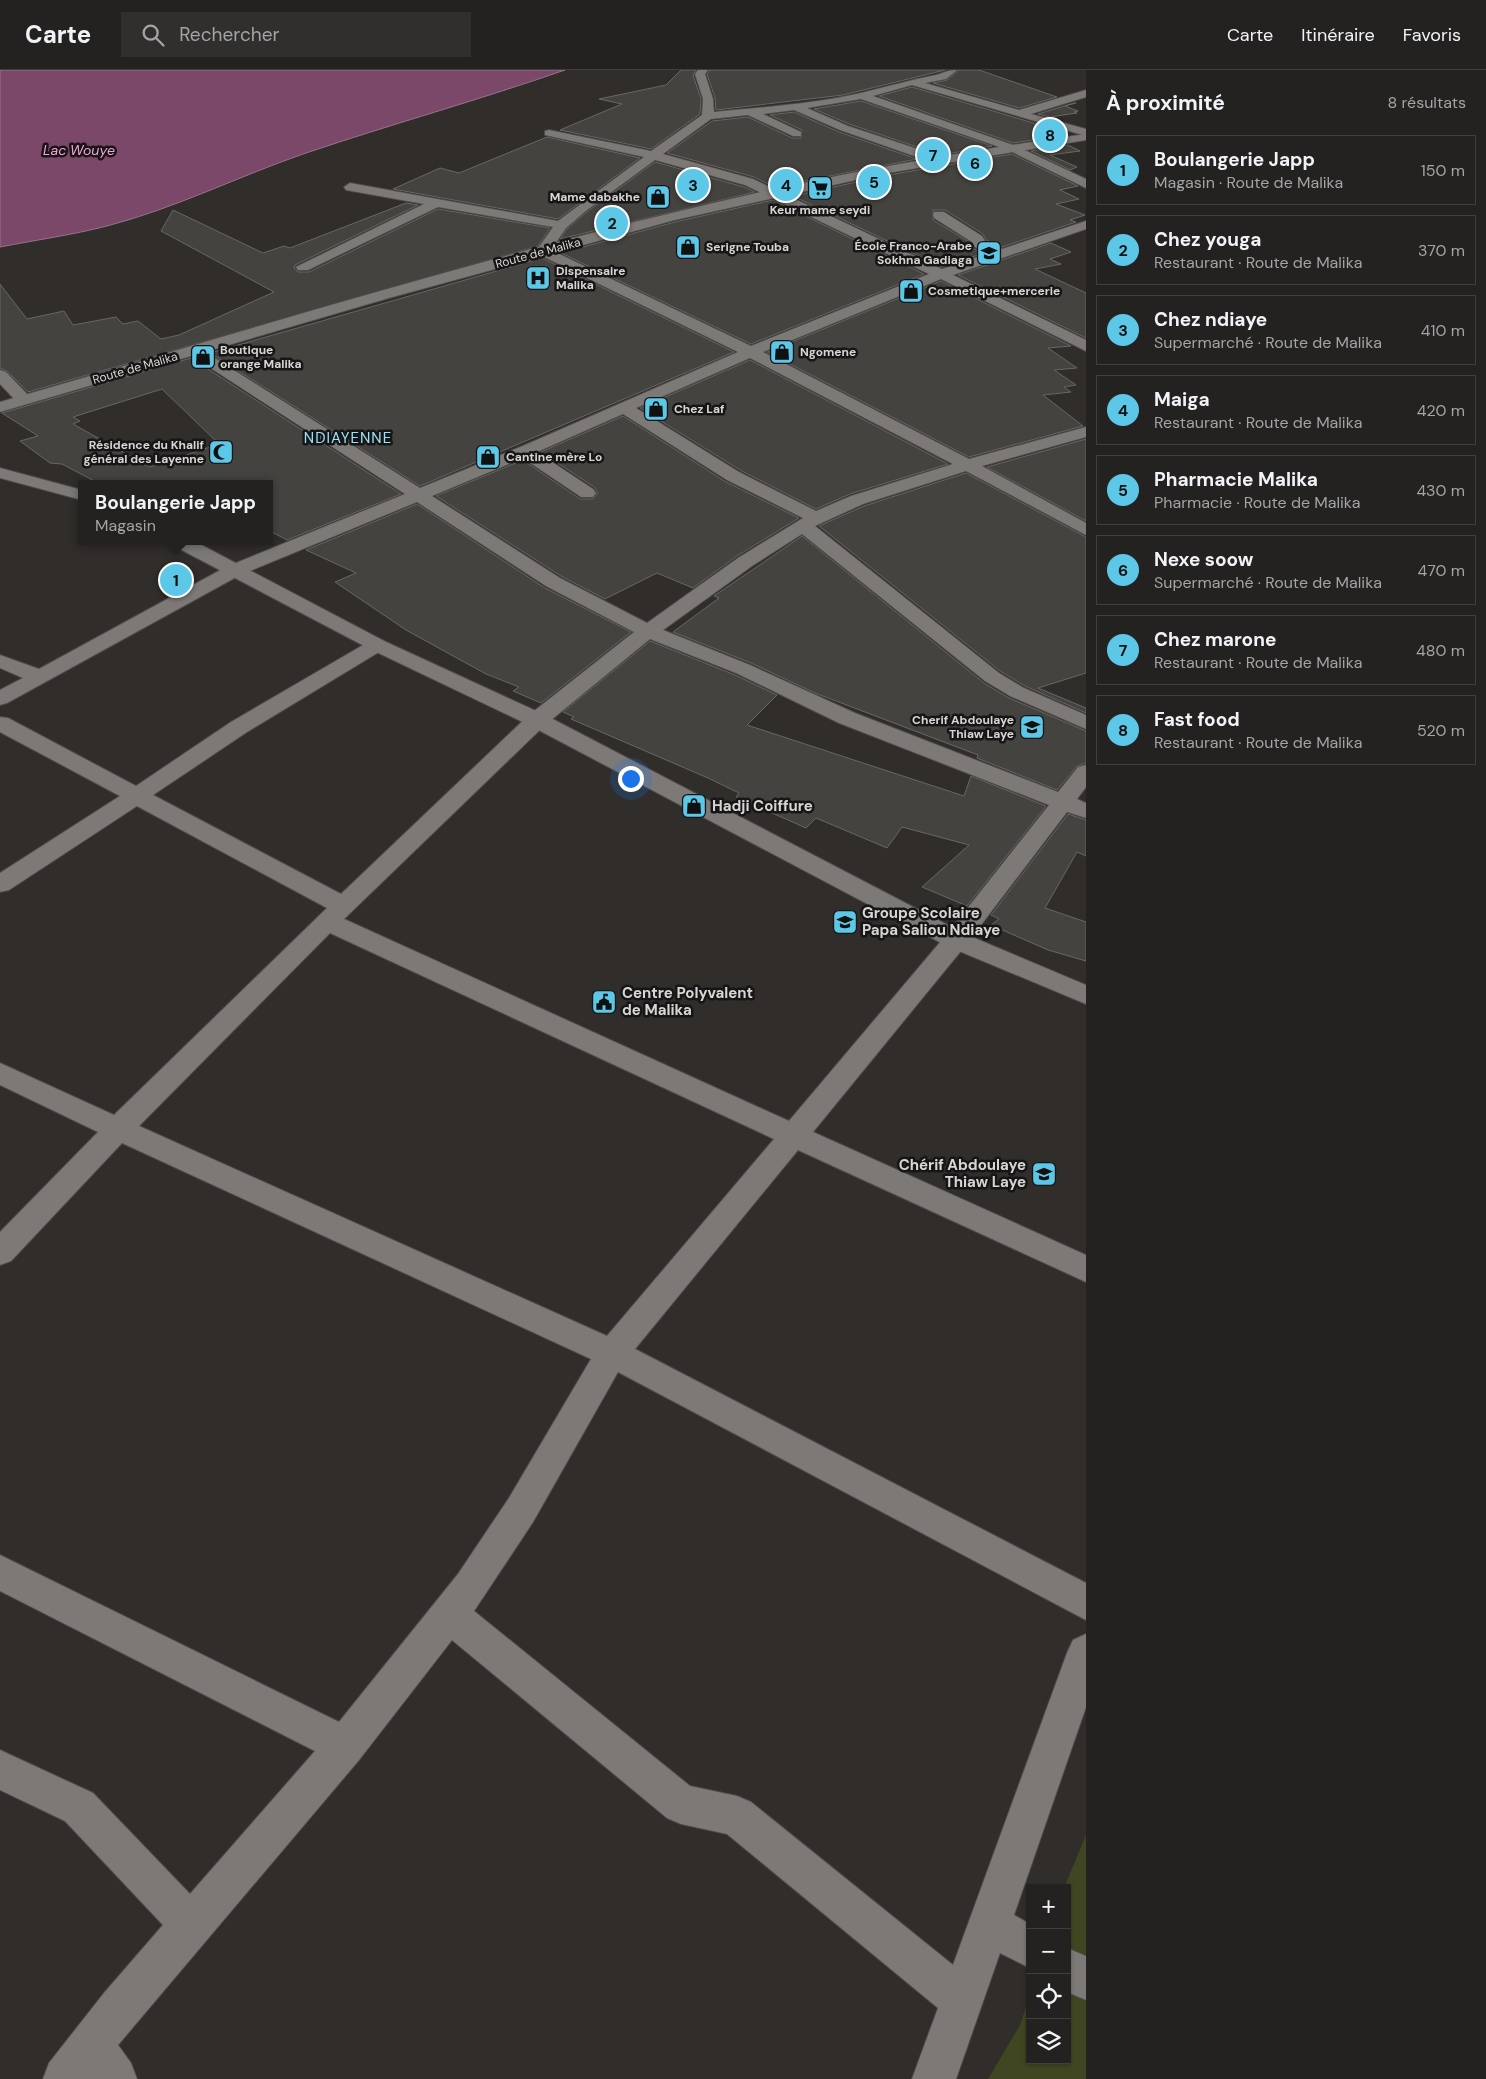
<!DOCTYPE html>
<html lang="fr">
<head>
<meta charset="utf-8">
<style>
  :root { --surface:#242220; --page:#302f2d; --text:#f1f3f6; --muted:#a3a4a5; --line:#413f3e; --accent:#5dc7e8 }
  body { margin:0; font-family:"DM Sans",sans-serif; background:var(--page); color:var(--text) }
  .controls { position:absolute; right:15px; bottom:15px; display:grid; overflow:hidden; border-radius:0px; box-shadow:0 1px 4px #0004 }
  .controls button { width:45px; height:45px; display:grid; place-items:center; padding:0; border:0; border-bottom:1px solid var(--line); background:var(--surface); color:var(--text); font:25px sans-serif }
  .you { position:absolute; left:630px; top:708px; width:18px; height:18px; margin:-12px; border:4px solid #fff; border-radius:50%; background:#1a73e8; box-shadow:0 0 0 8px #1a73e833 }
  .badge { display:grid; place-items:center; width:32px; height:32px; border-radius:50%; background:var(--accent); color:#111; font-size:16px; font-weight:700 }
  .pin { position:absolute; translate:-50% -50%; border:2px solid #fff; box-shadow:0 1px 5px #0006 }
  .popup { position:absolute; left:78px; top:410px; width:195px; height:65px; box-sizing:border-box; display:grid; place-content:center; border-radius:0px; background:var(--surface); filter:drop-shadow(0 1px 4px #0005); font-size:16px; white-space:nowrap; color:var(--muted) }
  .popup b { font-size:19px; color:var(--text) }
  .popup::after { content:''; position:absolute; left:50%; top:100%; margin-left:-10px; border:10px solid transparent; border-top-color:var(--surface) }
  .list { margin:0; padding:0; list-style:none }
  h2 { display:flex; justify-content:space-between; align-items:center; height:65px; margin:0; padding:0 20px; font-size:21px }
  h2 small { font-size:16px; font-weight:400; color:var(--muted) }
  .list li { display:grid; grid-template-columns:32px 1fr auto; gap:15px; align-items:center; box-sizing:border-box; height:70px; margin:0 10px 10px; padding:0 10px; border:1px solid var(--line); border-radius:0px }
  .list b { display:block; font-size:19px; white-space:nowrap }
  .list p { margin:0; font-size:16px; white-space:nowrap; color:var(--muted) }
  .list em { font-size:16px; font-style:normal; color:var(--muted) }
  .icon { flex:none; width:28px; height:28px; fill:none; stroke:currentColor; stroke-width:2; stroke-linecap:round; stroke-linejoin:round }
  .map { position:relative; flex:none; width:1086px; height:2009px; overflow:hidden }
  header { display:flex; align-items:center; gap:30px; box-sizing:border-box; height:70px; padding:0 25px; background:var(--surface); border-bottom:1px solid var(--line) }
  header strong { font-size:24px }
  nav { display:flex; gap:28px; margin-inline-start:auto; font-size:18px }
  .search { width:350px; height:45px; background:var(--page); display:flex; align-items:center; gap:12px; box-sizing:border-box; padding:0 18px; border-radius:0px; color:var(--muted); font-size:19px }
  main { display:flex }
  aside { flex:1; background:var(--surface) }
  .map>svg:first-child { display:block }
  .green { fill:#3f4621 }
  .water { fill:#7b4869; stroke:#977389 }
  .building { fill:#444340; stroke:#686764; fill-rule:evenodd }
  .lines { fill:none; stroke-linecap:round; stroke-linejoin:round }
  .minor-casing { stroke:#4e4b4a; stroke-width:2 }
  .tertiary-casing { stroke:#4e4b4a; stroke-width:2 }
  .secondary-casing { stroke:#4e4b4a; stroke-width:2 }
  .minor { fill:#7c7977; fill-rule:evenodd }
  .tertiary { fill:#7c7977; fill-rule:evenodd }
  .secondary { fill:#7c7977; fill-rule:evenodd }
  .labels { text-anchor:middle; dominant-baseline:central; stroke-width:5; stroke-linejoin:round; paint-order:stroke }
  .far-poi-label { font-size:12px; font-weight:bold; fill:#d8d6d5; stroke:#171515; text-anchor:start }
  .far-street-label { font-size:12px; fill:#d8d6d5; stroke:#171515 }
  .far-water-label { font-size:14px; font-style:italic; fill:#f4a5d8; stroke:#171515 }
  .far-quarter-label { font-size:15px; letter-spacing:1px; fill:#99e2fa; stroke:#171515 }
  .poi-label { font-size:15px; font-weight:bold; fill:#d8d6d5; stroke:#171515; text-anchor:start }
</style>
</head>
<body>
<header>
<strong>Carte</strong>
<div class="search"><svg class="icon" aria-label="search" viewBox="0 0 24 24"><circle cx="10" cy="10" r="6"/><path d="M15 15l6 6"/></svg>Rechercher</div>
<nav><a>Carte</a><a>Itinéraire</a><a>Favoris</a></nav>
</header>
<main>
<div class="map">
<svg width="1086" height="2009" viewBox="0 0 1086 2009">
  <rect width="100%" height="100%" fill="#302d2b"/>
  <path class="green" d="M1086 1765V2009H988L1020 1955 1030 1925V1990H1067V1818H1064Z"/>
  <path class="water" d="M0 0H565C479 30 392 54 306 83 239 106 176 138 107 156 72 165 36 170 0 177Z"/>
  <g class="building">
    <path d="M681 0H696L693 5 701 29 700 44 651 79 560 60 622 34 599 29 666 15Z"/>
    <path d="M710 0H945L843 25 716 40 715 28 707 4Z"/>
    <path d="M959 0H979L1057 27 1019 38 933 13 947 10Z"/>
    <path d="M912 17 1064 62 1049 65 1053 67 1013 73 879 26Z"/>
    <path d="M861 31 992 76 941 85 849 54 814 39Z"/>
    <path d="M1074 33H1076L1065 36 1078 41 1074 42 1077 43 1050 47 1038 44Z"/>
    <path d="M794 42 839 62 917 89 774 117 754 107 667 83 712 51 748 47 792 68H801L802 60 770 45Z"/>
    <path d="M547 67 640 88 558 149 393 119 440 98 459 103Z"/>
    <path d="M1068 75 1080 81 1050 85 1077 97 1070 100 1031 81Z"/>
    <path d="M1012 84 1078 116 1060 120 1079 129 1056 134 1085 145 1070 150 1076 152 1002 177 986 170 983 164 945 140H933V150L971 173 974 179 984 183 942 197 793 126 888 105Z"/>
    <path d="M655 92 744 117 755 122 560 169 567 159 588 141Z"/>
    <path d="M773 130 924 204 751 274 561 183 675 152Z"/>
    <path d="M406 133 418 135 295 195 294 198 298 202H309L438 139 550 158 538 176 28 322 7 301 0 298V214L27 249 64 241 73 255 116 247 123 254 138 251 161 269 179 265 274 222 161 161 173 140 263 183 284 176 290 178Z"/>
    <path d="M1051 173 1071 182 1050 189 1061 194 1035 199 1086 223V268L958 205Z"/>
    <path d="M542 188 734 282 420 416 210 283Z"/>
    <path d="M941 211 1071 276 1048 278 1077 298 1054 300 1076 315 1064 317 1071 322 1043 325 1083 356 969 387 767 282Z"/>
    <path d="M191 288 401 424 287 470 270 461V414H100L62 394 50 393 20 371 38 366 2 343ZM162 319 219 374 150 397 73 354 80 351 73 347Z"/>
    <path d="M750 290 948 394 850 424 816 439 740 400 640 338Z"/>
    <path d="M623 346 726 412 799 448 737 486 693 518 657 503 605 529 561 506 436 426 523 390 580 429H593L598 423 594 417 541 382Z"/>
    <path d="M1086 369V451L987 397Z"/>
    <path d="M966 403 1086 467V603L1038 618 1086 638V643L1025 616 1000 601 819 456 864 436Z"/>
    <path d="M417 434 545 518 631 562 541 633 513 621 519 617 486 604 406 560 335 512 356 503 306 480Z"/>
    <path d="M802 466 984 613 1009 628 1086 661V693L1077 696 1057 720 977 688 978 685 815 623 751 593 673 562 719 528 714 526Z"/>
    <path d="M650 571 735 605 777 625 747 655 964 726 971 706 1046 736 967 836 922 817 969 775 902 757 887 778 816 748 806 758 736 727 739 723 708 708 571 649 574 647 563 642Z"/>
    <path d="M1068 744 1086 750V786L1077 782 1045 838 1086 852V891L1048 880 991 855 999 849 991 845Z"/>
  </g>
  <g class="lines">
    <defs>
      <g id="minor">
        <path d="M698 0H708L705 4 713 29 714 42C763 37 813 34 861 23 886 17 910 10 936 5 944 3 947 0 957 0L946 9 925 13 1019 40 1086 20V27L1031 44 1086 59V66L912 15 873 26 1016 76 1086 109V118L1008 80 861 29 807 38 848 56 942 87 944 90 942 93H934L840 60 794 40 763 44 801 62V66H793L748 45 711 49 663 84 753 109 942 199 989 183 975 177 972 172 934 148 933 145 934 142H944L982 166 985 171 1002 179 1086 151V159L953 205 1086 270V281L941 209 763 282 969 389 1086 357V367L982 396 1086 453V465L966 401 863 434 815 456 999 603 1024 618 1086 645V659L1010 626 985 611 802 464 752 496 663 560 750 595 855 643 1058 722 1078 697 1086 695V717L1077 729 1086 733V748L1067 742 965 876 813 1062 1086 1185V1212L798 1080 635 1279 1086 1513V1550L618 1302 533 1452 474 1541 690 1716 737 1726 751 1732 953 1895 1067 1583 1073 1570 1086 1564V1637L1014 1845 1030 1854V1898L1000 1883 956 2009H912L938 1938 727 1764 681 1754 667 1748 452 1570 359 1690 118 1975 131 1993 137 2009H43L49 1993 104 1923 163 1855 65 1751 0 1720V1680L93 1723 190 1824 315 1681 0 1521V1485L339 1652 458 1504 509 1428 591 1289 122 1073 11 1191 0 1195V1162L98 1062 0 1015V993L114 1045 327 838 137 736 9 820 0 822V803L120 726 0 662V647L8 648 136 716 231 652 370 571 377 569 384 571 387 575 384 579 247 662 153 725 341 824 529 645 634 562 546 516 417 432 240 505 7 633 0 635V620L23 608 0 598V585L39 599 226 497 405 424 189 284 186 281 189 278H199L420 418 525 375 738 282 538 184 536 181 553 157 438 137 308 200H298L296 197 424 134 346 120 344 117 350 113 558 151 644 87 545 65V61L549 60 651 81 702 45 703 29 695 4ZM655 90 745 115 929 204 751 276 551 180 566 158 587 140ZM750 288 953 394 851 426 816 441 739 402 636 338ZM623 344 727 410 803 448 738 488 647 553 560 508 432 426 523 388 581 427H593L596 423 593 419 537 382ZM650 569 736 603 839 653 1049 735 947 864 789 1051 344 849 545 655ZM330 863 774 1069 607 1266 139 1056Z"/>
        <path d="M0 300 6 302 30 327 32 330 30 333H18L0 314Z"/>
        <path d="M1067 1878 1086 1886V1930L1067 1922Z"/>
      </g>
      <g id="tertiary">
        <path d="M0 398 82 420V430L0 408Z"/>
        <path d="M170 471H194L384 571 545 645 965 864 1086 915V934L947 876 529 655 370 579 172 475Z"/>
      </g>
      <path id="secondary" d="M1086 64V70L888 103 675 150 389 228 0 342V332C256 258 510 178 770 120 875 97 980 79 1086 64Z"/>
    </defs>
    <use href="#minor" class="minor-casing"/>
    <use href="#tertiary" class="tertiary-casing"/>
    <use href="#secondary" class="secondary-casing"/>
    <use href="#minor" class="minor"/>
    <use href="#tertiary" class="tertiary"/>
    <use href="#secondary" class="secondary"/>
  </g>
  <defs>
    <symbol id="supermarket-square" viewBox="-11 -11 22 22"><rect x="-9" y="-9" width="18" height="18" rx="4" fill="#5dc7e8" stroke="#171515"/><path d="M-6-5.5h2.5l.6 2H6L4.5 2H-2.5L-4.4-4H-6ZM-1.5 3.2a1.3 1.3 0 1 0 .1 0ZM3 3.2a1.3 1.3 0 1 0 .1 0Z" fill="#111"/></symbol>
    <symbol id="shop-square" viewBox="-11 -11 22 22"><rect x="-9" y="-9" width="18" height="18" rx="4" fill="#5dc7e8" stroke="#171515"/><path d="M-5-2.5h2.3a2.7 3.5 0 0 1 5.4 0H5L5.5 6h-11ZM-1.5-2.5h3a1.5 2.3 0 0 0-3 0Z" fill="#111"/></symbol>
    <symbol id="school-square" viewBox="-11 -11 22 22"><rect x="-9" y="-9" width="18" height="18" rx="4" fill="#5dc7e8" stroke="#171515"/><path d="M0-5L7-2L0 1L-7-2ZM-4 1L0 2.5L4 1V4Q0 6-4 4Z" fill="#111"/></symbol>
    <symbol id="hospital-square" viewBox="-11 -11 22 22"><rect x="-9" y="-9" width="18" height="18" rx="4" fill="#5dc7e8" stroke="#171515"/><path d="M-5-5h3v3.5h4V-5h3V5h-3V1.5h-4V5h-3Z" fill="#111"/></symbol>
    <symbol id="mosque-square" viewBox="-11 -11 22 22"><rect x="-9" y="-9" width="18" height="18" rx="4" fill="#5dc7e8" stroke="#171515"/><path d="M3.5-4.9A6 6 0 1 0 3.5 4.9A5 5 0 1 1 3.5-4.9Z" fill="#111"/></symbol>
    <symbol id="civic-square" viewBox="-11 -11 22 22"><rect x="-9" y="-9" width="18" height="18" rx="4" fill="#5dc7e8" stroke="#171515"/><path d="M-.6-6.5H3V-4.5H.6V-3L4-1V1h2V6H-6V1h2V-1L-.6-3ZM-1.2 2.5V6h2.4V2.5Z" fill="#111"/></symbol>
  </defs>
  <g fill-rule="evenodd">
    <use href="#supermarket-square" x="806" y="104" width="28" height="28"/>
    <use href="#shop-square" x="644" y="113" width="28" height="28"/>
    <use href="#shop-square" x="674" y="163" width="28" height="28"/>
    <use href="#school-square" x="975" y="169" width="28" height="28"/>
    <use href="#hospital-square" x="524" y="194" width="28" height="28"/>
    <use href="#shop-square" x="897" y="207" width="28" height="28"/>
    <use href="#shop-square" x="768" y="268" width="28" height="28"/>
    <use href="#shop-square" x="189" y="273" width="28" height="28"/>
    <use href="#shop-square" x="642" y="325" width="28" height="28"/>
    <use href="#mosque-square" x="207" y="368" width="28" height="28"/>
    <use href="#shop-square" x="474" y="373" width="28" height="28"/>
    <use href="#school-square" x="1018" y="643" width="28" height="28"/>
    <use href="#shop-square" x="680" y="722" width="28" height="28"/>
    <use href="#school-square" x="831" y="838" width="28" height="28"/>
    <use href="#civic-square" x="590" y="918" width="28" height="28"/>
    <use href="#school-square" x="1030" y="1090" width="28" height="28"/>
  </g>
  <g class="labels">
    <g class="far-poi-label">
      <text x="640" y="127" text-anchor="end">Mame dabakhe</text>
      <text x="820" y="140" text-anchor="middle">Keur mame seydi</text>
      <text x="972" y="176" text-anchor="end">École Franco-Arabe<tspan x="972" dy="14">Sokhna Gadiaga</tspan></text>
      <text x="706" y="177">Serigne Touba</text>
      <text x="556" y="201">Dispensaire<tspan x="556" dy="14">Malika</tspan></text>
      <text x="928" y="221">Cosmetique+mercerie</text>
      <text x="220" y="280">Boutique<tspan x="220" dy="14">orange Malika</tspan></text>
      <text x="800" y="282">Ngomene</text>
      <text x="674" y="339">Chez Laf</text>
      <text x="204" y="375" text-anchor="end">Résidence du Khalif<tspan x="204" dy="14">général des Layenne</tspan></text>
      <text x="506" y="387">Cantine mère Lo</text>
      <text x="1014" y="650" text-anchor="end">Cherif Abdoulaye<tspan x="1014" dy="14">Thiaw Laye</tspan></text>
    </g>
    <g class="far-street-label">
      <text transform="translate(538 183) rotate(-15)">Route de Malika</text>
      <text transform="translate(135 298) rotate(-16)">Route de Malika</text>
    </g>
    <g class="far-water-label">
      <text x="79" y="80">Lac Wouye</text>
    </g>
    <g class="far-quarter-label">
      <text x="348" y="368">NDIAYENNE</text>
    </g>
    <g class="poi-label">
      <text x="712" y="736">Hadji Coiffure</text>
      <text x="862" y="843">Groupe Scolaire<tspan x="862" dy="17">Papa Saliou Ndiaye</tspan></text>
      <text x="622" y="923">Centre Polyvalent<tspan x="622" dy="17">de Malika</tspan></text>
      <text x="1026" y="1095" text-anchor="end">Chérif Abdoulaye<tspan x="1026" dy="17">Thiaw Laye</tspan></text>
    </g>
  </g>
</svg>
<div class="controls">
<button>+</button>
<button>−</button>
<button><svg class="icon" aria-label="locate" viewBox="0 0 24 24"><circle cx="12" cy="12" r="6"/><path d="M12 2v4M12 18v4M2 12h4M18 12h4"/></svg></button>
<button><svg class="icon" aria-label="layers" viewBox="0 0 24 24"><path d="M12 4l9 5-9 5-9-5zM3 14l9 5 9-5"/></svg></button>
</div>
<div class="you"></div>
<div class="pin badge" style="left:176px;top:510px">1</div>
<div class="popup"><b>Boulangerie Japp</b>Magasin</div>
<div class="pin badge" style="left:612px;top:153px">2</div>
<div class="pin badge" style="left:693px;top:115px">3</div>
<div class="pin badge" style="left:786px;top:115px">4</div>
<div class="pin badge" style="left:874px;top:112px">5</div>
<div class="pin badge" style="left:975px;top:93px">6</div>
<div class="pin badge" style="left:933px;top:85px">7</div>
<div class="pin badge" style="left:1050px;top:65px">8</div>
</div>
<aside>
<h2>À proximité<small>8 résultats</small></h2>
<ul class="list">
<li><span class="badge">1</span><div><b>Boulangerie Japp</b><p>Magasin · Route de Malika</p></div><em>150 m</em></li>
<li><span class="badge">2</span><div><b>Chez youga</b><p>Restaurant · Route de Malika</p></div><em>370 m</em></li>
<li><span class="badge">3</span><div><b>Chez ndiaye</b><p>Supermarché · Route de Malika</p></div><em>410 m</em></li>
<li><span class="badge">4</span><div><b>Maiga</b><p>Restaurant · Route de Malika</p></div><em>420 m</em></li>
<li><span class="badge">5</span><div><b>Pharmacie Malika</b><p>Pharmacie · Route de Malika</p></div><em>430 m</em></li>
<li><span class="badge">6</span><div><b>Nexe soow</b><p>Supermarché · Route de Malika</p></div><em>470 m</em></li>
<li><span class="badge">7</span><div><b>Chez marone</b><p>Restaurant · Route de Malika</p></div><em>480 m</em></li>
<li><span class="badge">8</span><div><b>Fast food</b><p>Restaurant · Route de Malika</p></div><em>520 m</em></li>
</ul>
</aside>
</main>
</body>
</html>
